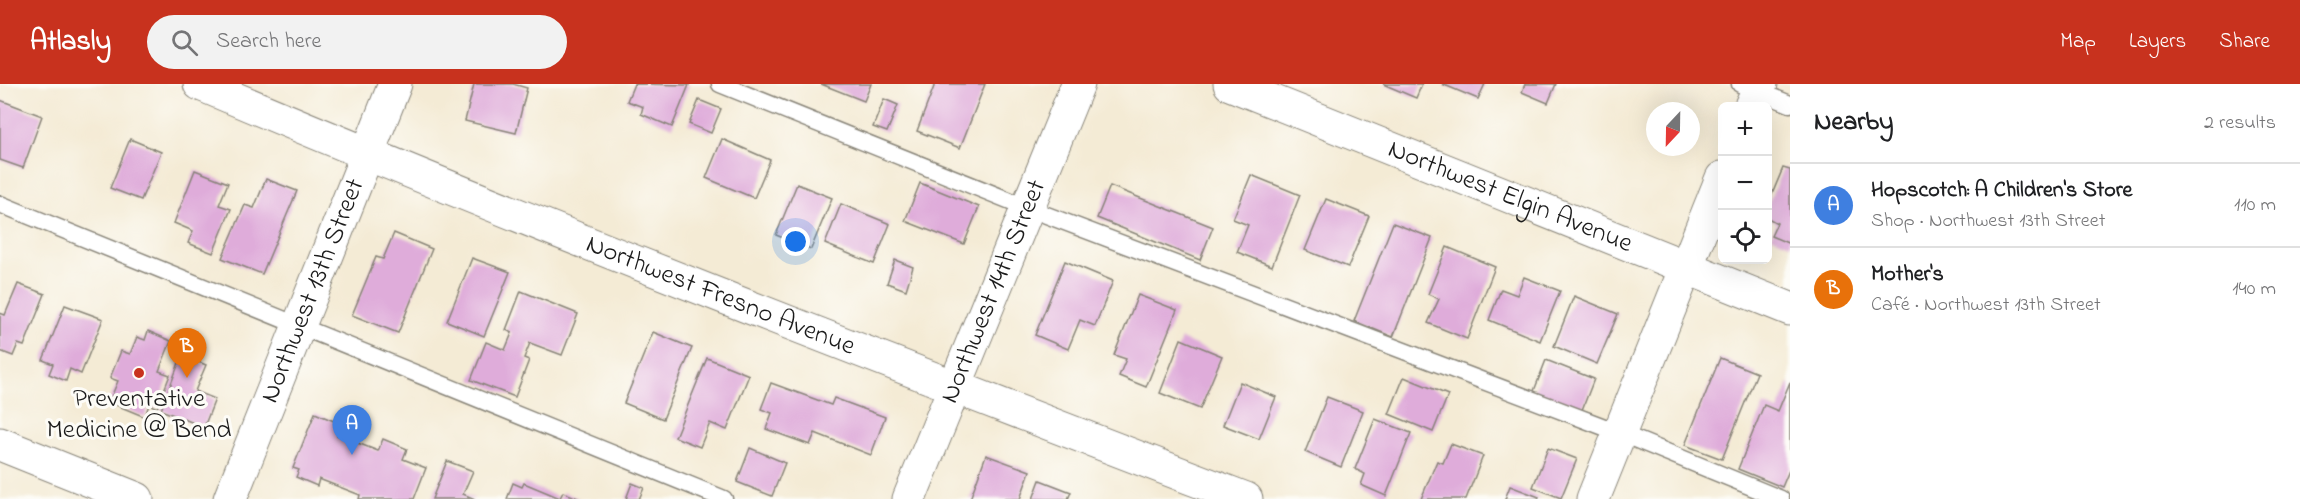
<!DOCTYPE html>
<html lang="en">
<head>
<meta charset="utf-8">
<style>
  :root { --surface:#fff; --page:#f2f2f2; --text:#202124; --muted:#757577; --line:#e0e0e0; --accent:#c8321e }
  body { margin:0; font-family:"Indie Flower",sans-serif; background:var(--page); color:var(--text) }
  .controls { position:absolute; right:18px; top:18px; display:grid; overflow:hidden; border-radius:9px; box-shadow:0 6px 24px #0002 }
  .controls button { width:54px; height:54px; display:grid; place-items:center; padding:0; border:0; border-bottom:2px solid var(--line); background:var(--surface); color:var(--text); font:30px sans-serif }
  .compass { position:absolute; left:1646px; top:18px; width:54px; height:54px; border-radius:50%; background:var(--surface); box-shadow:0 6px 24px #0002; rotate:202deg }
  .you { position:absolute; left:796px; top:158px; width:21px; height:21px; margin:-15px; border:4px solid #fff; border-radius:50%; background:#1a73e8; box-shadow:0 0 0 9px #1a73e833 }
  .badge { display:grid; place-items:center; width:39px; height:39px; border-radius:50%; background:var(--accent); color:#fff; font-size:20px; font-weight:700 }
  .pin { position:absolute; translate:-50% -50px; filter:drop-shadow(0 2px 3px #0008) }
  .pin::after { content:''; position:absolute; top:32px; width:21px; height:18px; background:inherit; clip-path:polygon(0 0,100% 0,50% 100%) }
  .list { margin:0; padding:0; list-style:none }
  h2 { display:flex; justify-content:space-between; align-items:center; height:78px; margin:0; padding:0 24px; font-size:26px }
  h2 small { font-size:20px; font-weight:400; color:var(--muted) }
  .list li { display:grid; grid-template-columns:39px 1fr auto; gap:18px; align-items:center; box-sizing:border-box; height:84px; padding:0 24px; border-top:2px solid var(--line) }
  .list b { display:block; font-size:22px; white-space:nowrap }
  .list p { margin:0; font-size:20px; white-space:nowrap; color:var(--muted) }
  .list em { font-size:20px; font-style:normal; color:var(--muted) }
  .icon { flex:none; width:33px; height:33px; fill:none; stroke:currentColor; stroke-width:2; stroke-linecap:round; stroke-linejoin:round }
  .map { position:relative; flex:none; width:1790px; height:415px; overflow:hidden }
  header { display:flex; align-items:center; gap:36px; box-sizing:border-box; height:84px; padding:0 30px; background:var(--accent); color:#fff }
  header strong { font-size:28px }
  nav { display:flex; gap:33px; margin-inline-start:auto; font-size:21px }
  .search { width:420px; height:54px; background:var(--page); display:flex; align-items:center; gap:15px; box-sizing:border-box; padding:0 21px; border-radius:33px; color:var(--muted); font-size:22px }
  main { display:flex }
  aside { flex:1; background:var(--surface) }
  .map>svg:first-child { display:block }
  .building { fill:#dfacda }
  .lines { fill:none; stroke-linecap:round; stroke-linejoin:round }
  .service-casing { stroke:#888478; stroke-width:19 }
  .minor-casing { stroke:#888478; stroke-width:35 }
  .tertiary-casing { stroke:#888478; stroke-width:35 }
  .service { stroke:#fff; stroke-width:16 }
  .minor { stroke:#fff; stroke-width:33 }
  .tertiary { stroke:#fff; stroke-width:33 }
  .poi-dot { fill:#c8321e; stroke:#fdfcf7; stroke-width:2 }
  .labels { text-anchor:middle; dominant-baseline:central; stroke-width:6; stroke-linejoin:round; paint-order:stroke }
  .street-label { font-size:27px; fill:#1c1c1c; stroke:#fdfcf7 }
  .poi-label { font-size:27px; fill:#1c1c1c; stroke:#fdfcf7 }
</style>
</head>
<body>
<header>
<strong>Atlasly</strong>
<div class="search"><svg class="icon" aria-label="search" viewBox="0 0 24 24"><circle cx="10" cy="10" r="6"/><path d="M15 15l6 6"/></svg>Search here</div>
<nav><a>Map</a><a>Layers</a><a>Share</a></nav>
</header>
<main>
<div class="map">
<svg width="1790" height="415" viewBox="0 0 1790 415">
  <rect width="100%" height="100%" fill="#fdfcf7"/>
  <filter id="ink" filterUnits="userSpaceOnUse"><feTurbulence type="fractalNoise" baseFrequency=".0167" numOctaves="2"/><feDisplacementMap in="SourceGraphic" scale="12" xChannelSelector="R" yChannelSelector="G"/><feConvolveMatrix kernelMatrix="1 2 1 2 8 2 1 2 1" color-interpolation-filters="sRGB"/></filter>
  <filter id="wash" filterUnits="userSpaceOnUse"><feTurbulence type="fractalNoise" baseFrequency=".008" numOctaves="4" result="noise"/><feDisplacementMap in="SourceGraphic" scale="24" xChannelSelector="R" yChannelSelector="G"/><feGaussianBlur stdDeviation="1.35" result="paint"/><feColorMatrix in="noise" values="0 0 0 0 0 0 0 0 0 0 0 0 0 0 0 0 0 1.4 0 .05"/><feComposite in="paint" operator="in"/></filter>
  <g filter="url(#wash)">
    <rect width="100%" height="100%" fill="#f4ebd5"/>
    <g id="blocks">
      <g class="building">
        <path d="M474 0H513L527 4 516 49 465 37Z"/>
        <path d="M634 0 689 1 672 43 641 30 643 23 627 17Z"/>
        <path d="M821 0H871L864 17Z"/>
        <path d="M935 0H985L960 64 917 47Z"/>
        <path d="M1383 0H1422L1416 14Z"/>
        <path d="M1442 0H1485L1478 15Z"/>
        <path d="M1525 0H1556L1548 19 1522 8Z"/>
        <path d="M884 15 898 21 887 48 873 43Z"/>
        <path d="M0 16 42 32 23 84 0 76Z"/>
        <path d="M699 16 721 25 711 49 689 40Z"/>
        <path d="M130 55 161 68 141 116 110 104Z"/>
        <path d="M722 55 770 76 754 114 706 94Z"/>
        <path d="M1783 84 1790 86V160L1771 152 1777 139 1768 134V120Z"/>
        <path d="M195 86 228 99 219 121 231 125 213 169 188 159 193 147 174 139Z"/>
        <path d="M1251 91 1300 111 1272 182 1237 168 1248 141 1233 135Z"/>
        <path d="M266 95 297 107 262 190 222 174 245 121 254 124Z"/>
        <path d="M920 99 979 123 964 160 905 137Z"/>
        <path d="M797 100 832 114 811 165 776 151Z"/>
        <path d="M1110 102 1213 143 1200 176 1097 134Z"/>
        <path d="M1326 115 1369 132 1348 183 1305 166Z"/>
        <path d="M841 120 890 140 874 180 825 160Z"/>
        <path d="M1393 139 1432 154 1393 253 1354 237Z"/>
        <path d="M394 149 432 165 398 249 352 231 376 173 383 175Z"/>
        <path d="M1447 163 1495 183 1467 255 1428 239 1439 215 1428 210Z"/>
        <path d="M472 174 510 188 484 252 447 237Z"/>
        <path d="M895 176 913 183 906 206 887 199Z"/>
        <path d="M1065 177 1113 197 1095 242 1080 236 1068 265 1035 251Z"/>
        <path d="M1524 193 1560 207 1540 257 1489 236 1501 205 1517 211Z"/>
        <path d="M18 200 45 210 24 262 18 260 13 272 0 267V229L5 231Z"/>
        <path d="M521 207 578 230 562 271 530 259 524 274 529 276 515 313 471 296 486 258 505 266 512 249 506 246Z"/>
        <path d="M1138 211 1177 226 1146 303 1119 292 1126 275 1114 271Z"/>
        <path d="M1574 212 1618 230 1597 280 1554 262Z"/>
        <path d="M65 221 103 235 81 290 70 285 66 297 49 290 53 280 43 276Z"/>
        <path d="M148 247 171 257 159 287 170 291 157 324 149 320 145 333 109 318 118 297 110 294 121 267 130 270 137 253 145 256Z"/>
        <path d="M653 248 692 264 663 335 624 319Z"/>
        <path d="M1181 255 1222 272 1200 325 1160 309Z"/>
        <path d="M182 271 206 281 195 307 215 315 204 343 161 326Z"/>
        <path d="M707 274 749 291 727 346 710 339 700 363 675 353Z"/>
        <path d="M1720 274 1757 289 1722 375 1685 361Z"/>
        <path d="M1546 276 1594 295 1580 331 1532 312Z"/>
        <path d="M1404 293 1448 311 1433 348 1389 330Z"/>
        <path d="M1240 298 1276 313 1259 355 1223 341Z"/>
        <path d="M1790 298V384L1782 403 1738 385 1764 321 1778 327Z"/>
        <path d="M771 299 831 321 834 314 885 333 871 371 815 349 810 361 766 345 772 329 761 325Z"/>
        <path d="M1327 313 1363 327 1341 383 1305 368Z"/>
        <path d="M315 329 341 340 337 351 378 367 383 355 407 365 403 375 426 384 414 415H359L360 411 319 395 317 402 296 393 299 386 293 384Z"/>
        <path d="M1375 335 1411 349 1386 412 1361 401 1365 390 1355 385Z"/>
        <path d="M1451 360 1483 372 1466 415H1421L1437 377 1443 379Z"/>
        <path d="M750 364 785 379 772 412 737 398Z"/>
        <path d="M1548 364 1577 375 1561 414 1533 403Z"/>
        <path d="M986 371 1030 387 1020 415H970Z"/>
        <path d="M447 377 473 387 463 410 475 415H432Z"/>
        <path d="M1040 396 1071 408 1068 415H1033Z"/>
        <path d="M513 399 522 403 524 399 560 414 563 408 580 415H507Z"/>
        <path d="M632 399 644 404 639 415H626Z"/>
        <path d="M1510 402 1539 413 1538 415H1505Z"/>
      </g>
    </g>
  </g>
  <g filter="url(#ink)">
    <use href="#blocks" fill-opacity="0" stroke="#888478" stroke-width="1.5"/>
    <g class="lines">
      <defs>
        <g id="service">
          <path d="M720 0 1028 124 1620 349 1781 415"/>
          <path d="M1740 0 1790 20"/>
          <path d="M0 120 724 415"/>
        </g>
        <g id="minor">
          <path id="s1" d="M200 0C545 146 896 281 1246 415"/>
          <path id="s2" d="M1230 0 1790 225"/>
          <path d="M1751 22 1761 0"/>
          <path id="s3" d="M230 415 395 0"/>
          <path d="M1593 415 1722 94"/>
        </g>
        <g id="tertiary">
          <path d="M0 360 137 415"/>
          <path id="s4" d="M909 415 1078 0"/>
        </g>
      </defs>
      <use href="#service" class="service-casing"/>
      <use href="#minor" class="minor-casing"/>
      <use href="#tertiary" class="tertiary-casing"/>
      <use href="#service" class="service"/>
      <use href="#minor" class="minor"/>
      <use href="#tertiary" class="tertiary"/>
    </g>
  </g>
  <circle class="poi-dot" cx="139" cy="289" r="6"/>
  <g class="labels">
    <g class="street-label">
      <text stroke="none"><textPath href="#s2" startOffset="302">Northwest Elgin Avenue</textPath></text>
      <text stroke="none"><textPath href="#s4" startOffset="224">Northwest 14th Street</textPath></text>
      <text stroke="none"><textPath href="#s3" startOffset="224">Northwest 13th Street</textPath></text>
      <text stroke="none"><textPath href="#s1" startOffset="562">Northwest Fresno Avenue</textPath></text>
    </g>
    <g class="poi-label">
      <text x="139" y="315">Preventative<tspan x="139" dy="31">Medicine @ Bend</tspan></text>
    </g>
  </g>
</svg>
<div class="controls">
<button>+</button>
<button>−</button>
<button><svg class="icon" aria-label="locate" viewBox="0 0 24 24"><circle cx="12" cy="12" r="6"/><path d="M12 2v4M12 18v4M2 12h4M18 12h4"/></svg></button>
</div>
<svg class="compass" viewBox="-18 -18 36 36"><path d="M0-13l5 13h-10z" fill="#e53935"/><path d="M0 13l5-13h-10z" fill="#757577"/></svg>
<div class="you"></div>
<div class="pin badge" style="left:352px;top:371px;background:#3f7fe0">A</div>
<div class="pin badge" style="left:187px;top:294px;background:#e8710a">B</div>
</div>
<aside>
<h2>Nearby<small>2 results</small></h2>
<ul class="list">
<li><span class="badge" style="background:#3f7fe0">A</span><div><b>Hopscotch: A Children's Store</b><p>Shop · Northwest 13th Street</p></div><em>110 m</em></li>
<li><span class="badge" style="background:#e8710a">B</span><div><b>Mother's</b><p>Café · Northwest 13th Street</p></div><em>140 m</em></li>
</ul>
</aside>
</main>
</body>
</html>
